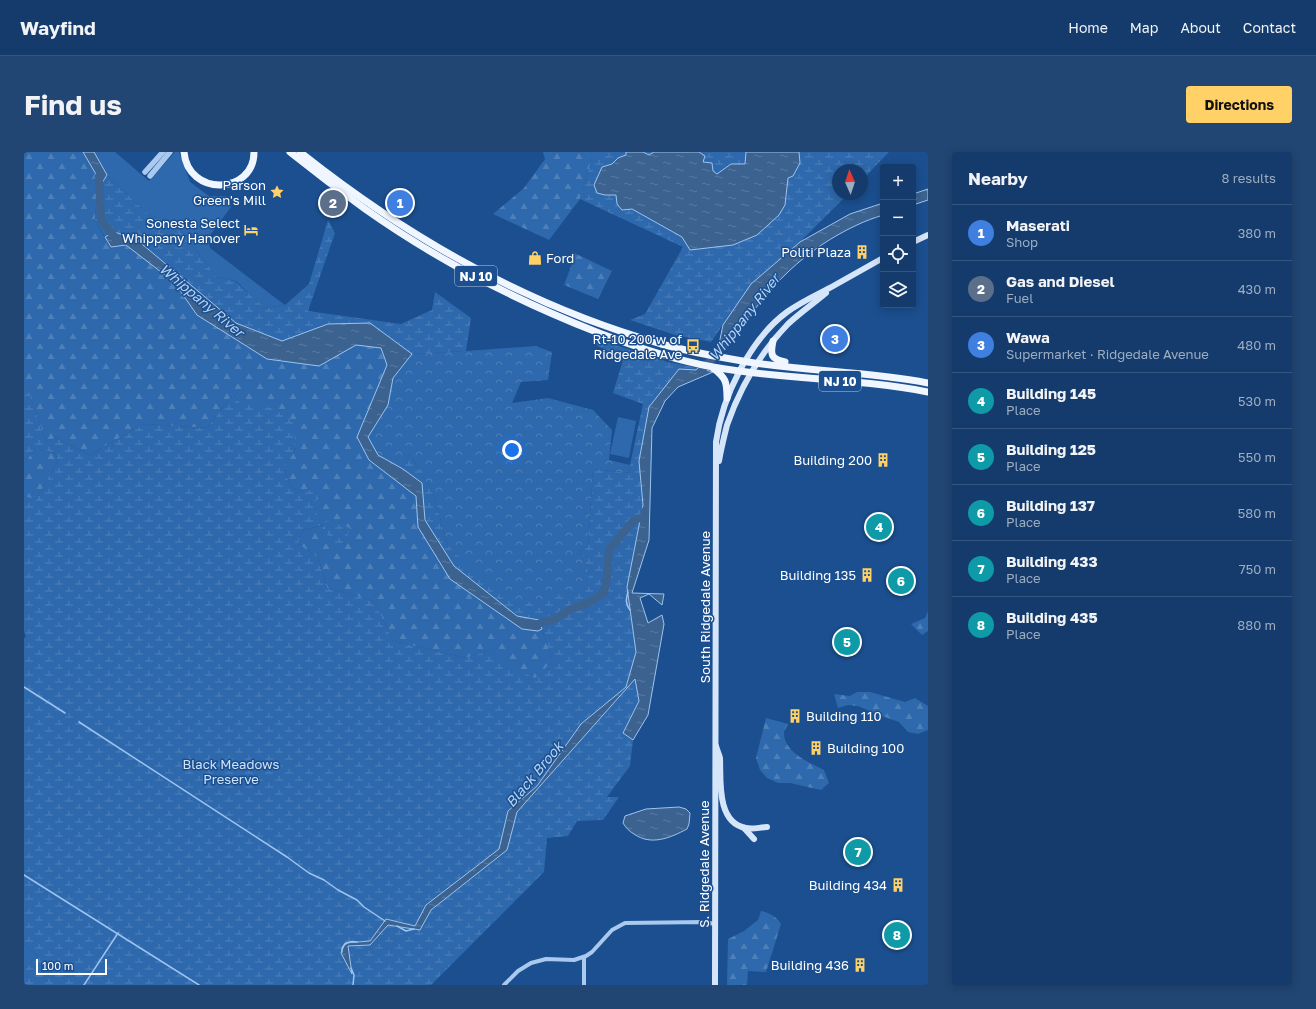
<!DOCTYPE html>
<html lang="en">
<head>
<meta charset="utf-8">
<style>
  :root { --surface:#143b6b; --page:#214673; --text:#f1f3f6; --muted:#9dadc1; --line:#33557e; --accent:#ffd166 }
  body { margin:0; font-family:"Golos Text",sans-serif; background:var(--page); color:var(--text) }
  .controls { position:absolute; right:12px; top:12px; display:grid; overflow:hidden; border-radius:4px; box-shadow:0 2px 10px #0003 }
  .controls button { width:36px; height:36px; display:grid; place-items:center; padding:0; border:0; border-bottom:1px solid var(--line); background:var(--surface); color:var(--text); font:20px sans-serif }
  .compass { position:absolute; left:808px; top:12px; width:36px; height:36px; border-radius:50%; background:var(--surface); box-shadow:0 2px 10px #0003; rotate:357deg }
  .scale { position:absolute; left:12px; bottom:10px; width:71px; box-sizing:border-box; padding-left:4px; border:2px solid #fff; border-top:0; font-size:11px; line-height:14px; white-space:nowrap; color:#fff; -webkit-text-stroke:3px #1b4f8f; paint-order:stroke }
  .you { position:absolute; left:488px; top:298px; width:14px; height:14px; margin:-10px; border:3px solid #fff; border-radius:50%; background:#1a73e8; box-shadow:0 0 0 6px #1a73e833 }
  .badge { display:grid; place-items:center; width:26px; height:26px; border-radius:50%; background:var(--accent); color:#fff; font-size:13px; font-weight:700 }
  .pin { position:absolute; translate:-50% -50%; border:2px solid #fff; box-shadow:0 1px 4px #0006 }
  .list { margin:0; padding:0; list-style:none }
  h2 { display:flex; justify-content:space-between; align-items:center; height:52px; margin:0; padding:0 16px; font-size:17px }
  h2 small { font-size:13px; font-weight:400; color:var(--muted) }
  .list li { display:grid; grid-template-columns:26px 1fr auto; gap:12px; align-items:center; box-sizing:border-box; height:56px; padding:0 16px; border-top:1px solid var(--line) }
  .list b { display:block; font-size:15px; white-space:nowrap }
  .list p { margin:0; font-size:13px; white-space:nowrap; color:var(--muted) }
  .list em { font-size:13px; font-style:normal; color:var(--muted) }
  .icon { flex:none; width:22px; height:22px; fill:none; stroke:currentColor; stroke-width:2; stroke-linecap:round; stroke-linejoin:round }
  .map { position:relative; flex:none; width:904px; height:833px; overflow:hidden; border-radius:4px }
  header { display:flex; align-items:center; gap:24px; box-sizing:border-box; height:56px; padding:0 20px; background:var(--surface); border-bottom:1px solid var(--line) }
  header strong { font-size:19px }
  nav { display:flex; gap:22px; margin-inline-start:auto; font-size:14px }
  .intro { display:flex; align-items:center; justify-content:space-between; box-sizing:border-box; height:96px; padding:0 24px }
  h1 { margin:0; font-size:28px }
  .button { padding:10px 18px; border-radius:4px; background:var(--accent); color:#111; font-size:14px; font-weight:700 }
  main { display:flex; gap:24px; padding:0 24px }
  aside { flex:1; background:var(--surface); border-radius:4px; box-shadow:0 2px 10px #0003 }
  .map>svg:first-child { display:block }
  .grass { fill:#2e69ad }
  .forest { fill:url(#forest-firs) }
  .wetland { fill:url(#wetland-marsh) }
  .park { fill:url(#park-crowns) }
  .water { fill:url(#water-ripples); stroke:#9cc4f0 }
  .lines { fill:none; stroke-linecap:round; stroke-linejoin:round }
  .stream { stroke:#9cc4f0; stroke-width:1.5 }
  .river { stroke:#3c6290; stroke-width:8 }
  .minor { stroke:#a9c9ee; stroke-width:4 }
  .tertiary { stroke:#a9c9ee; stroke-width:5.5 }
  .secondary { stroke:#d6e6fa; stroke-width:6 }
  .primary { stroke:#f0f6ff; stroke-width:7 }
  .labels { text-anchor:middle; dominant-baseline:central; stroke-width:3; stroke-linejoin:round; paint-order:stroke }
  .shield { fill:#1b4f8f; stroke:#bbcadd; stroke-width:1 }
  .shield-label { font-size:12px; font-weight:bold; fill:#fff }
  .poi-label { font-size:13px; fill:#fff; stroke:#1b4f8f; text-anchor:end }
  .street-label { font-size:13px; fill:#fff; stroke:#1b4f8f }
  .park-label { font-size:13px; fill:#cfe3fa; stroke:#1b4f8f }
  .water-label { font-size:14px; font-style:italic; fill:#b5d3f5; stroke:#1b4f8f }
</style>
</head>
<body>
<header>
<strong>Wayfind</strong>
<nav><a>Home</a><a>Map</a><a>About</a><a>Contact</a></nav>
</header>
<div class="intro"><h1>Find us</h1><a class="button">Directions</a></div>
<main>
<div class="map">
<svg width="904" height="833" viewBox="0 0 904 833">
  <defs>
    <pattern id="forest-firs" width="22" height="20" patternUnits="userSpaceOnUse"><rect width="22" height="20" fill="#2e69ad"/><path d="M5 1l3.5 6h-7zM16 11l3.5 6h-7z" fill="#4d80b9"/></pattern>
    <pattern id="wetland-marsh" width="20" height="14" patternUnits="userSpaceOnUse"><rect width="20" height="14" fill="#2e69ad"/><path d="M1 5h8M5 5V1M11 12h8M15 12V8" fill="none" stroke="#4d80b9"/></pattern>
    <pattern id="park-crowns" width="20" height="18" patternUnits="userSpaceOnUse"><rect width="20" height="18" fill="#2e69ad"/><path d="M2 6a3 3 0 1 1 6 0M12 15a3 3 0 1 1 6 0" fill="none" stroke="#4d80b9"/></pattern>
    <pattern id="water-ripples" width="26" height="14" patternUnits="userSpaceOnUse"><rect width="26" height="14" fill="#3c6290"/><path d="M2 4q2-2 4 0t4 0M15 11q2-2 4 0t4 0" fill="none" stroke="#597aa1"/></pattern>
  </defs>
  <rect width="100%" height="100%" fill="#1b4f8f"/>
  <g class="grass">
    <path d="M70 0H91L125 29 151 0H155L166 30 185 44H202L207 55 184 86 186 96 261 153 240 156 212 129 193 125 153 74 124 62 83 23Z"/>
    <path d="M594 265 612 269 605 306 586 302Z"/>
    <path d="M0 792 13 803 0 819Z"/>
  </g>
  <g class="forest">
    <path d="M0 0H59L73 24V39L71 68 86 95 102 93 150 130 173 163 243 207 295 214 332 192 357 196 363 213 333 285 345 308 392 344 394 375 514 479 518 477 529 509 511 527 471 508 467 498 442 506 369 489 350 449 303 436 294 405 274 392 279 378 301 373 308 396 322 390 293 366 281 341 267 335 260 317 272 296 217 252 209 242 183 276 120 272 65 303 32 286 22 289 1 230H0Z"/>
    <path d="M519 0H566L569 3 556 47 525 88 469 62 500 36 521 7Z"/>
    <path d="M548 100 588 119 574 147 540 133 549 109Z"/>
    <path d="M12 296 31 301 34 309 12 348 0 344V311Z"/>
    <path d="M904 459V479L898 483 887 472 901 466Z"/>
    <path d="M833 540H846L881 550 891 546 904 554V578L894 582 884 580 875 570 855 563 834 554 824 553 814 556 810 542 826 544Z"/>
    <path d="M742 566 764 572C763 574 761 578 760 580 759 600 786 611 800 618L805 631 797 638 766 631H754L743 626 736 618 732 606Z"/>
    <path d="M737 759C746 761 752 764 757 772L742 820 724 819 723 833H703L704 787 720 779 734 768Z"/>
  </g>
  <g class="wetland">
    <path d="M566 0H865L838 28V18H814V42H824L776 90 727 132 687 190 651 183 606 168 621 162 659 95 556 47 569 3Z"/>
    <path d="M83 23 124 62 153 74 193 125 211 129 241 156 261 153 285 132 304 68 311 81 284 159 377 172 408 158 411 140 447 166 442 199 388 202 346 171 304 172 258 189 212 171 112 87 90 80 81 85 71 68 73 39Z"/>
    <path d="M572 187 644 210 674 216 673 218 625 255 615 309 619 353 603 435 612 500 602 535 557 572 513 634 484 659 475 697 402 753 391 774 362 767 346 789 321 791 328 820 324 794 346 793 364 773 396 778 407 758 483 698 493 660 611 527 615 549 599 581 609 588 606 614 583 645H595L579 668 553 669 544 684 523 686 520 720 407 833H0V819L13 803 0 792V486L2 485 0 479V344L12 348 34 309 31 301 12 296 0 311V230L1 229 22 289 32 286 65 303 120 272 183 276 209 242 217 252 237 251 269 268 272 296 260 317 267 335 281 341 292 336 293 366 326 376 322 390 308 397 300 373 279 378 274 392 294 405 303 436 350 449 369 489 442 506 467 498 472 508 511 526 529 509 515 468 493 464 430 414 401 368 398 331 379 317 386 302 409 341 424 394 566 422 556 400 564 393 569 317 605 321 606 313 619 252 589 241 599 208 571 192Z"/>
  </g>
  <path class="park" d="M512 194 528 200 524 228 497 230 488 251 524 246 569 258 588 278 585 308 606 313 605 321 569 317 564 393 556 400 566 422 560 437 500 451 463 432 424 394 409 341 386 302 379 317 354 303 344 285 364 253 369 226 388 202 442 199Z"/>
  <g class="water">
    <path d="M59 0H70L83 23 73 39V24Z"/>
    <path d="M602 0H619L625 3 630 0H675L681 4 679 10 688 11 689 19 693 22 707 12H721L722 0H775L776 11 769 24 764 26 761 53 755 63 733 83 709 93 666 98 658 85 608 57 598 58 593 52 592 43H581L573 41 570 33 578 15 588 12 594 6 602 3Z"/>
    <path d="M904 37V48L889 53V42Z"/>
    <path d="M859 51V63C850 66 841 69 833 73 809 84 785 100 765 119 741 141 723 168 703 194L695 192 699 173 727 132 776 90 826 62Z"/>
    <path d="M90 80 112 87 212 171 258 189 304 172 346 171 388 202 369 226 364 253 344 285 354 303 379 317 398 331 401 368 430 414 493 464 515 468 518 477 514 479 498 477 426 427 394 375 392 344 345 308 333 285 363 213 357 196 332 193 295 214 243 207 173 163 150 130 102 93 87 95 81 85Z"/>
    <path d="M674 216 689 220 654 235 641 249 628 276 625 388 608 441 640 442 638 453 625 442 616 446 624 471 638 463 640 472 624 563 609 588 599 581 615 549 611 527 493 660 483 698 407 758 396 778 364 773 346 793 324 794 328 822 317 801 321 791 346 789 362 767 391 774 402 753 475 697 484 659 513 634 557 572 602 535 612 500 603 435 619 353 615 309 625 255 655 217 672 218Z"/>
    <path d="M655 655 662 657 666 661 665 672 663 677C646 686 627 694 610 682 605 679 602 676 599 671L601 664 622 657Z"/>
  </g>
  <g class="lines">
    <g class="stream">
      <path d="M604 440C602 447 601 452 606 458"/>
      <path d="M0 535 41 561"/>
      <path d="M55 570 263 705 285 721 300 728 314 738 333 748 340 755 361 769"/>
      <path d="M0 723 175 833"/>
      <path d="M373 774 382 779 390 777"/>
      <path d="M318 800C317 792 326 788 333 790"/>
      <path d="M327 816 330 823 329 833"/>
      <path d="M60 833 94 781"/>
    </g>
    <g class="river">
      <path d="M75 24 77 68 94 89"/>
      <path d="M678 218 706 186"/>
      <path d="M506 471 510 473 531 467 545 458 566 450 580 441 583 425 585 398 610 368 620 365 621 359"/>
    </g>
    <g class="minor">
      <path d="M480 833 494 819 507 811 522 807 550 808 562 804 568 800 588 778 601 771 680 770 691 772"/>
      <path d="M560 833V805"/>
    </g>
    <g class="tertiary">
      <path d="M121 20 139 0"/>
      <path d="M126 24 146 0"/>
    </g>
    <g class="secondary">
      <path d="M889 90 904 83"/>
      <path d="M695 309C697 297 700 285 703 273 716 236 737 200 764 172 776 161 790 151 802 141"/>
      <path d="M692 594C693 598 695 602 696 606 697 627 692 671 722 676 729 678 736 675 743 675"/>
      <path d="M720 676 730 687"/>
      <path d="M691 833 692 290C698 245 726 187 763 160 778 149 795 142 811 133 827 124 843 115 859 106"/>
    </g>
    <g class="primary">
      <path d="M160 0C164 45 230 43 230 0"/>
      <path d="M266 0C291 20 316 39 341 57 413 108 493 149 575 181 612 195 650 208 689 215 760 228 833 226 904 240"/>
      <path d="M276 0C384 86 504 154 637 192 660 198 683 203 707 207 772 220 839 218 904 231"/>
      <path d="M749 189C746 203 747 207 761 210"/>
      <path d="M689 216C702 226 703 230 703 246"/>
    </g>
  </g>
  <defs>
    <symbol id="sight-bare" viewBox="-9 -9 18 18"><path d="M0-6L1.8-2.2L6-1.7L2.9 1.2L3.7 5.4L0 3.3L-3.7 5.4L-2.9 1.2L-6-1.7L-1.8-2.2Z" fill="#ffd166" stroke="#1b4f8f" stroke-width="2.5" paint-order="stroke"/></symbol>
    <symbol id="hotel-bare" viewBox="-9 -9 18 18"><path d="M-6-4.5h1.5V1H6V5H4.5V3h-9V5H-6ZM-4 0a1.8 1.8 0 1 1 3.6 0ZM.5 0V-2.5h3Q6-2.5 6 0Z" fill="#ffd166" stroke="#1b4f8f" stroke-width="2.5" paint-order="stroke"/></symbol>
    <symbol id="building-bare" viewBox="-9 -9 18 18"><path d="M-4-6H4V6H1V3H-1V6H-4ZM-2.5-4.3h1.7v1.8h-1.7ZM.8-4.3h1.7v1.8H.8ZM-2.5-1h1.7V.8h-1.7ZM.8-1h1.7V.8H.8Z" fill="#ffd166" stroke="#1b4f8f" stroke-width="2.5" paint-order="stroke"/></symbol>
    <symbol id="shop-bare" viewBox="-9 -9 18 18"><path d="M-5-2.5h2.3a2.7 3.5 0 0 1 5.4 0H5L5.5 6h-11ZM-1.5-2.5h3a1.5 2.3 0 0 0-3 0Z" fill="#ffd166" stroke="#1b4f8f" stroke-width="2.5" paint-order="stroke"/></symbol>
    <symbol id="bus-bare" viewBox="-9 -9 18 18"><path d="M-5-6H5V4H4V6H2V4H-2V6H-4V4H-5ZM-3.5-4V0h7V-4ZM-3.5 1.2v1.5H-2V1.2ZM2 1.2v1.5H3.5V1.2Z" fill="#ffd166" stroke="#1b4f8f" stroke-width="2.5" paint-order="stroke"/></symbol>
  </defs>
  <g fill-rule="evenodd">
    <use href="#sight-bare" x="243" y="30" width="20" height="20"/>
    <use href="#hotel-bare" x="217" y="68" width="20" height="20"/>
    <use href="#building-bare" x="828" y="90" width="20" height="20"/>
    <use href="#shop-bare" x="501" y="96" width="20" height="20"/>
    <use href="#bus-bare" x="659" y="184" width="20" height="20"/>
    <use href="#building-bare" x="849" y="298" width="20" height="20"/>
    <use href="#building-bare" x="833" y="413" width="20" height="20"/>
    <use href="#building-bare" x="761" y="554" width="20" height="20"/>
    <use href="#building-bare" x="782" y="586" width="20" height="20"/>
    <use href="#building-bare" x="864" y="723" width="20" height="20"/>
    <use href="#building-bare" x="826" y="803" width="20" height="20"/>
  </g>
  <g class="labels">
    <g class="shield">
      <rect x="431" y="114" width="42" height="20" rx="3"/>
      <rect x="795" y="219" width="42" height="20" rx="3"/>
    </g>
    <g class="shield-label">
      <text x="452" y="124">NJ 10</text>
      <text x="816" y="229">NJ 10</text>
    </g>
    <g class="poi-label">
      <text x="242" y="33">Parson<tspan x="242" dy="15">Green's Mill</tspan></text>
      <text x="216" y="71">Sonesta Select<tspan x="216" dy="15">Whippany Hanover</tspan></text>
      <text x="827" y="100">Politi Plaza</text>
      <text x="522" y="106" text-anchor="start">Ford</text>
      <text x="658" y="187">Rt-10 200'w of<tspan x="658" dy="15">Ridgedale Ave</tspan></text>
      <text x="848" y="308">Building 200</text>
      <text x="832" y="423">Building 135</text>
      <text x="782" y="564" text-anchor="start">Building 110</text>
      <text x="803" y="596" text-anchor="start">Building 100</text>
      <text x="863" y="733">Building 434</text>
      <text x="825" y="813">Building 436</text>
    </g>
    <g class="street-label">
      <text transform="translate(681 455) rotate(-90)">South Ridgedale Avenue</text>
      <text transform="translate(680 712) rotate(-90)">S. Ridgedale Avenue</text>
    </g>
    <g class="park-label">
      <text x="207" y="612">Black Meadows<tspan x="207" dy="15">Preserve</tspan></text>
    </g>
    <g class="water-label">
      <text transform="translate(178 148) rotate(40)">Whippany River</text>
      <text transform="translate(720 165) rotate(-52)">Whippany River</text>
      <text transform="translate(510 622) rotate(-50)">Black Brook</text>
    </g>
  </g>
</svg>
<div class="controls">
<button>+</button>
<button>−</button>
<button><svg class="icon" aria-label="locate" viewBox="0 0 24 24"><circle cx="12" cy="12" r="6"/><path d="M12 2v4M12 18v4M2 12h4M18 12h4"/></svg></button>
<button><svg class="icon" aria-label="layers" viewBox="0 0 24 24"><path d="M12 4l9 5-9 5-9-5zM3 14l9 5 9-5"/></svg></button>
</div>
<svg class="compass" viewBox="-18 -18 36 36"><path d="M0-13l5 13h-10z" fill="#e53935"/><path d="M0 13l5-13h-10z" fill="#9dadc1"/></svg>
<div class="scale">100 m</div>
<div class="you"></div>
<div class="pin badge" style="left:376px;top:51px;background:#3f7fe0">1</div>
<div class="pin badge" style="left:309px;top:51px;background:#5c6f8a">2</div>
<div class="pin badge" style="left:811px;top:187px;background:#3f7fe0">3</div>
<div class="pin badge" style="left:855px;top:375px;background:#0f9aa8">4</div>
<div class="pin badge" style="left:823px;top:490px;background:#0f9aa8">5</div>
<div class="pin badge" style="left:877px;top:429px;background:#0f9aa8">6</div>
<div class="pin badge" style="left:834px;top:700px;background:#0f9aa8">7</div>
<div class="pin badge" style="left:873px;top:783px;background:#0f9aa8">8</div>
</div>
<aside>
<h2>Nearby<small>8 results</small></h2>
<ul class="list">
<li><span class="badge" style="background:#3f7fe0">1</span><div><b>Maserati</b><p>Shop</p></div><em>380 m</em></li>
<li><span class="badge" style="background:#5c6f8a">2</span><div><b>Gas and Diesel</b><p>Fuel</p></div><em>430 m</em></li>
<li><span class="badge" style="background:#3f7fe0">3</span><div><b>Wawa</b><p>Supermarket · Ridgedale Avenue</p></div><em>480 m</em></li>
<li><span class="badge" style="background:#0f9aa8">4</span><div><b>Building 145</b><p>Place</p></div><em>530 m</em></li>
<li><span class="badge" style="background:#0f9aa8">5</span><div><b>Building 125</b><p>Place</p></div><em>550 m</em></li>
<li><span class="badge" style="background:#0f9aa8">6</span><div><b>Building 137</b><p>Place</p></div><em>580 m</em></li>
<li><span class="badge" style="background:#0f9aa8">7</span><div><b>Building 433</b><p>Place</p></div><em>750 m</em></li>
<li><span class="badge" style="background:#0f9aa8">8</span><div><b>Building 435</b><p>Place</p></div><em>880 m</em></li>
</ul>
</aside>
</main>
</body>
</html>
